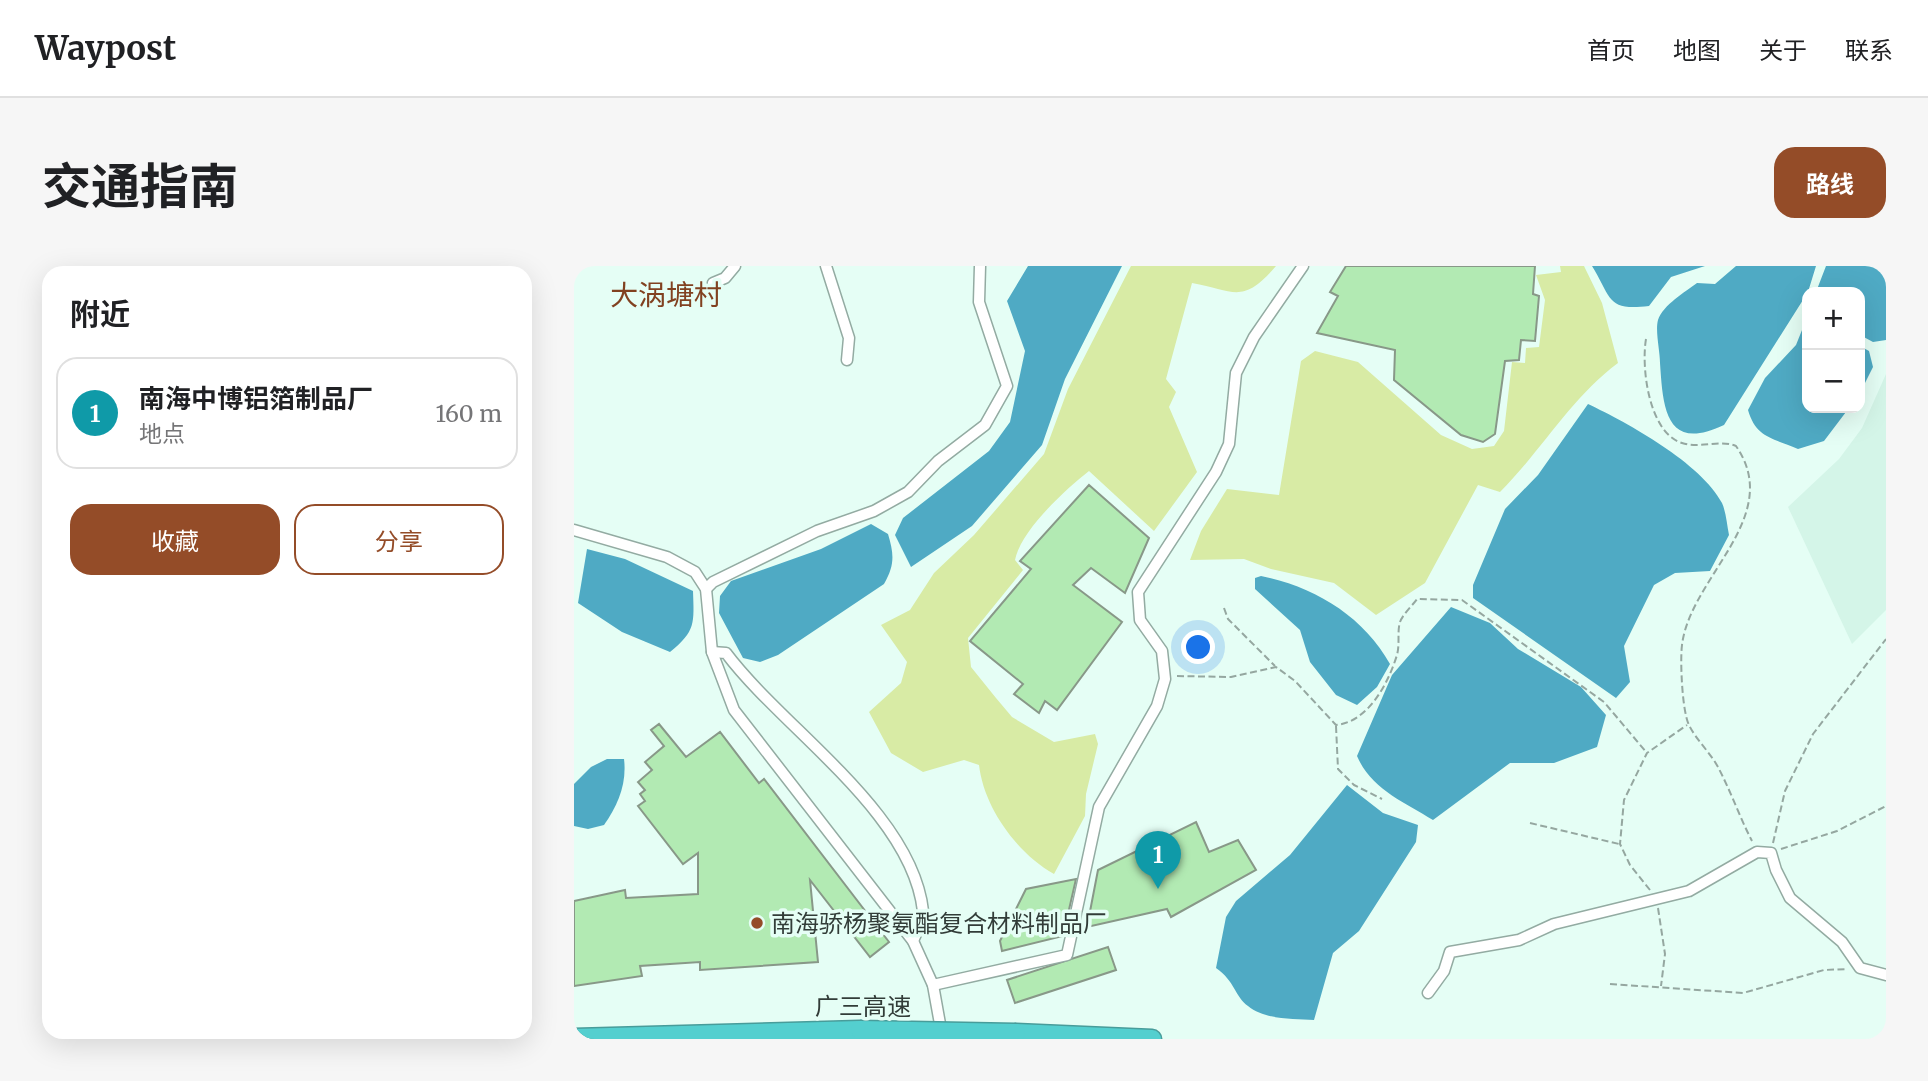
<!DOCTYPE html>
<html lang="zh">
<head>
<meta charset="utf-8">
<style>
  :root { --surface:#fff; --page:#f6f6f6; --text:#202124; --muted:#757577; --line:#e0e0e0; --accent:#944c28 }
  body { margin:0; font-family:Merriweather,"Noto Sans SC",serif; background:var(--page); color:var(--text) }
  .controls { position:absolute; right:21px; top:21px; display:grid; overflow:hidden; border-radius:14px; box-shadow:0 7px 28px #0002 }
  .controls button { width:63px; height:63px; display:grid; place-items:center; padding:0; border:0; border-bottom:2px solid var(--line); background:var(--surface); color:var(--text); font:35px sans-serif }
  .you { position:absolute; left:625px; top:382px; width:24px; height:24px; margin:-18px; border:5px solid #fff; border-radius:50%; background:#1a73e8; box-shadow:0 0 0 10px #1a73e833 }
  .badge { display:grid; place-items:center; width:46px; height:46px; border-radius:50%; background:var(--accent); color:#fff; font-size:23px; font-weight:700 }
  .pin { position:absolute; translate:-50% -58px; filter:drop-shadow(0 2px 4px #0008) }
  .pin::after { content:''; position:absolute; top:37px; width:24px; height:21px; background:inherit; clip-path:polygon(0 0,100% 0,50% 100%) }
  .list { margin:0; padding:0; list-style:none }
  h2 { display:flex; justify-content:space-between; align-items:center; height:91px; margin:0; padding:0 28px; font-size:30px }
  h2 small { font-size:23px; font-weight:400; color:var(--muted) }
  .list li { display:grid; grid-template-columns:46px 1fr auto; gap:21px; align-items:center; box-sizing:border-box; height:112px; margin:0 14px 14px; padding:0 14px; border:2px solid var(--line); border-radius:21px }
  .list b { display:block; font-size:26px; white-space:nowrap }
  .list p { margin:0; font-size:23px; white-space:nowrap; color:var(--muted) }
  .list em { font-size:23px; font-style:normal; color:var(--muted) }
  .actions { display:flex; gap:14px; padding:21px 28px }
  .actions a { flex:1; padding:16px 0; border:2px solid var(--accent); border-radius:21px; text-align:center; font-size:24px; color:var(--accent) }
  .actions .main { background:var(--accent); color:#fff }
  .map { position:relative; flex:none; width:1312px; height:773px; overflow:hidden; border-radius:21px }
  header { display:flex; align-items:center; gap:42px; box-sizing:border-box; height:98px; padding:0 35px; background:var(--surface); border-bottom:2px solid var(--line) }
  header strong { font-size:33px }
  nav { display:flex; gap:38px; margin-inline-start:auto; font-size:24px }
  .intro { display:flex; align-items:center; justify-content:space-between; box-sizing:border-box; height:168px; padding:0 42px }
  h1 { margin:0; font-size:49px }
  .button { padding:18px 32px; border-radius:21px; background:var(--accent); color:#fff; font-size:24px; font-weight:700 }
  main { display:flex; gap:42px; padding:0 42px }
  aside { flex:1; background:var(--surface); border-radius:21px; box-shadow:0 7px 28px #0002 }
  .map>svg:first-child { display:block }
  .built { fill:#d4f5e8 }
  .green { fill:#d8eba5 }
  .water { fill:#4faac4 }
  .building { fill:#b2eab3; stroke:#889888; stroke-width:2 }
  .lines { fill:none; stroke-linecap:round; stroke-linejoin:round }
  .street-casing { stroke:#93aba2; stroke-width:13 }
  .highway-casing { stroke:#489c9a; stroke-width:21 }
  .path { stroke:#95a7a0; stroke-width:2; stroke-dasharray:7 3.5; stroke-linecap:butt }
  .street { stroke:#fff; stroke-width:10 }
  .highway { stroke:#54cfcf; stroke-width:18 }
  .highway-bridge-casing { stroke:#489c9a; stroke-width:21; stroke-linecap:butt }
  .highway-bridge { stroke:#54cfcf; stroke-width:18 }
  .poi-dot { fill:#944c28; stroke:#e5fef5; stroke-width:2.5 }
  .labels { text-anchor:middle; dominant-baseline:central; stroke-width:7; stroke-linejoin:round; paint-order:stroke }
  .poi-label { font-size:24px; fill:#323c38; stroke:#e5fef5; text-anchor:start }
  .street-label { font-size:24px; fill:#323c38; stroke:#e5fef5 }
  .quarter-label { font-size:28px; fill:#814120; stroke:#e5fef5 }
</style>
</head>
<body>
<header>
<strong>Waypost</strong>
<nav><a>首页</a><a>地图</a><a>关于</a><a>联系</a></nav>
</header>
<div class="intro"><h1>交通指南</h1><a class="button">路线</a></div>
<main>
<aside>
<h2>附近<small></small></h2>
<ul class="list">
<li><span class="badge" style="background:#0f9aa8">1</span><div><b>南海中博铝箔制品厂</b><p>地点</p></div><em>160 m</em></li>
</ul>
<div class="actions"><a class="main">收藏</a><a>分享</a></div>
</aside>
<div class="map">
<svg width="1312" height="773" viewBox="0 0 1312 773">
  <rect width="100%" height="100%" fill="#e5fef5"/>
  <path class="built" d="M1312 108V344L1278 378 1214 241 1265 193 1288 162Z"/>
  <g class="green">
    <path d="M557 0H702C669 39 661 25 618 17L592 113 602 126 595 141 623 206 580 265 515 205C491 224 447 264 441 294L449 304 394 372 397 401 422 432 438 451 480 476 521 468 524 478 512 528 511 550 480 608C443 587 410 542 405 499L390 494 349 506 317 487 295 446 327 417 333 396 307 359 336 344 360 307 400 269 470 188 494 123Z"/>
    <path d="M986 0H1010L1028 37 1044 97C997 132 968 184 926 226L904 219 851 317 802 349 760 317 697 303 670 293 616 294 627 265 653 223 705 229 727 95 741 85 784 96 867 169 898 183 920 180 930 165 938 96 951 97 952 82 965 81 971 34 962 9 987 6Z"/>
  </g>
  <g class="water">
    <path d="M454 0H548L491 113 468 179 398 260 337 301 321 269 329 252 415 185 436 156 451 85 433 35Z"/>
    <path d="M1018 0H1131L1097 11 1075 40C1033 45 1038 33 1018 0Z"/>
    <path d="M1162 0H1242L1234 26 1150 159C1091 187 1089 141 1086 97 1086 85 1081 65 1084 54 1089 39 1111 26 1123 17L1141 18Z"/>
    <path d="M1252 0H1312V74L1299 76 1286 69V26H1242Z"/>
    <path d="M1232 54 1233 142H1275L1250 175 1224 183C1199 172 1182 172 1174 144L1191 112 1222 79Z"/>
    <path d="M1286 80 1295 85 1299 101 1286 127Z"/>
    <path d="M1014 138C1054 157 1127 197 1148 237 1152 246 1153 259 1155 269L1136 305 1101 307 1080 319 1050 380 1056 416 1042 432 899 332V319L931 243 964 209Z"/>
    <path d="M297 258 314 268C320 288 321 299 310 318L204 389 186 396 169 392 145 347 146 330 157 315 247 283Z"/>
    <path d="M13 283 51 293 119 325C120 357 122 365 96 386L48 366 4 337Z"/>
    <path d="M687 310C741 321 789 350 816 398L803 421 783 439 762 429 736 396 726 364 681 323V312Z"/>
    <path d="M877 341 916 357 944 383 1007 421 1032 449 1023 481 980 497H936L859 554C830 536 797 523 783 490L818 409Z"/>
    <path d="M33 493H50C53 518 44 539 30 559L14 563 0 560V518L17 501Z"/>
    <path d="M773 519 809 547 844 559 842 576 785 665 759 687 740 754C720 753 691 754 674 740 661 731 661 715 642 702L652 651 662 635 716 589Z"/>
  </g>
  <g class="building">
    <path d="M772 0H961L959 28 965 30 961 75 947 74 945 94 931 95 921 168 909 176 887 169 820 114 821 84 743 67 764 30 756 26Z"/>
    <path d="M515 219 575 272 551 327 517 302 499 319 548 356 483 444 471 435 465 447 440 428 449 418 396 375 457 303 446 295Z"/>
    <path d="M85 458 112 491 146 466 185 517 190 513 315 676 296 691 236 614 244 696 126 704V696L66 700 68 710 0 720V635L51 624 52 632 124 628V587L109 598 64 540 71 535 66 528 71 524 64 516 78 504 71 496 90 480 77 464Z"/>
    <path d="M622 556 635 586 664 574 682 604 597 651 593 643 513 661 524 604Z"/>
    <path d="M502 613 489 670 428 685 426 675 452 623Z"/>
    <path d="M534 681 542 704 441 737 433 714Z"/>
  </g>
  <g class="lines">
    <defs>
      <g id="street">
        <path d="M252 0 275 72 273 94"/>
        <path d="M139 17 151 12 161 0"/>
        <path d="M0 264 93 291 121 306 132 323 138 386 160 444 339 675 359 719 368 769"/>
        <path d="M132 323 139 316 243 265 300 245 334 226 364 195 411 159 433 120 405 36 406 0"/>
        <path d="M138 386 152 387C209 463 338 546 349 645 350 654 342 667 339 675"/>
        <path d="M359 719 493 689 525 541 583 440 591 413 588 385 566 354 564 326 642 206 655 178 662 107 680 71 729 0"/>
        <path d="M854 727 870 705 876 686 945 674 980 658 1115 625 1183 586 1197 587 1202 604 1216 632 1268 676 1286 702 1312 709"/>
      </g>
      <g id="highway">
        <path d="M442 767 578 773"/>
        <path d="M0 772 286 764"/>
      </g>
    </defs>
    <use href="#street" class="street-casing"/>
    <use href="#highway" class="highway-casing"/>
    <g class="path">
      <path d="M1072 73C1067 102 1075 167 1108 177 1127 183 1144 173 1162 180 1211 251 1116 311 1108 379 1106 394 1108 445 1115 459 1122 474 1137 487 1145 503 1157 526 1166 552 1178 575"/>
      <path d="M650 342 654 353 701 400"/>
      <path d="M603 410 657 411 702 401 721 415 762 459C794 456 814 418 823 389 826 378 823 366 826 356 829 348 838 340 843 333L888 334 1030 436 1073 487"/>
      <path d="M762 460 764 503 780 519 808 533"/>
      <path d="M956 557 1045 578"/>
      <path d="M1199 577 1211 525 1239 468 1312 373"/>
      <path d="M1207 583 1263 565 1312 540"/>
      <path d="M1076 624 1056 599 1046 578 1050 534 1073 487 1113 459"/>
      <path d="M1084 642 1091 688 1087 720"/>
      <path d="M1036 718 1169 727 1250 704 1274 703"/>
    </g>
    <use href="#street" class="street"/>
    <use href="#highway" class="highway"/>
    <defs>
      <path id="highway-bridge" d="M286 764 442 767"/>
    </defs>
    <use href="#highway-bridge" class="highway-bridge-casing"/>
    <use href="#highway-bridge" class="highway-bridge"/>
  </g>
  <circle class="poi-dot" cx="183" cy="657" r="7"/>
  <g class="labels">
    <g class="poi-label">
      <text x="197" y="657">南海骄杨聚氨酯复合材料制品厂</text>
    </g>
    <g class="street-label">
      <text x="289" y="740">广三高速</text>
    </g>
    <g class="quarter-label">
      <text x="92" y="29">大涡塘村</text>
    </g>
  </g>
</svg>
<div class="controls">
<button>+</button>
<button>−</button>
</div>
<div class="you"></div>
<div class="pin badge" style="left:584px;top:623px;background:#0f9aa8">1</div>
</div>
</main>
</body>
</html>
